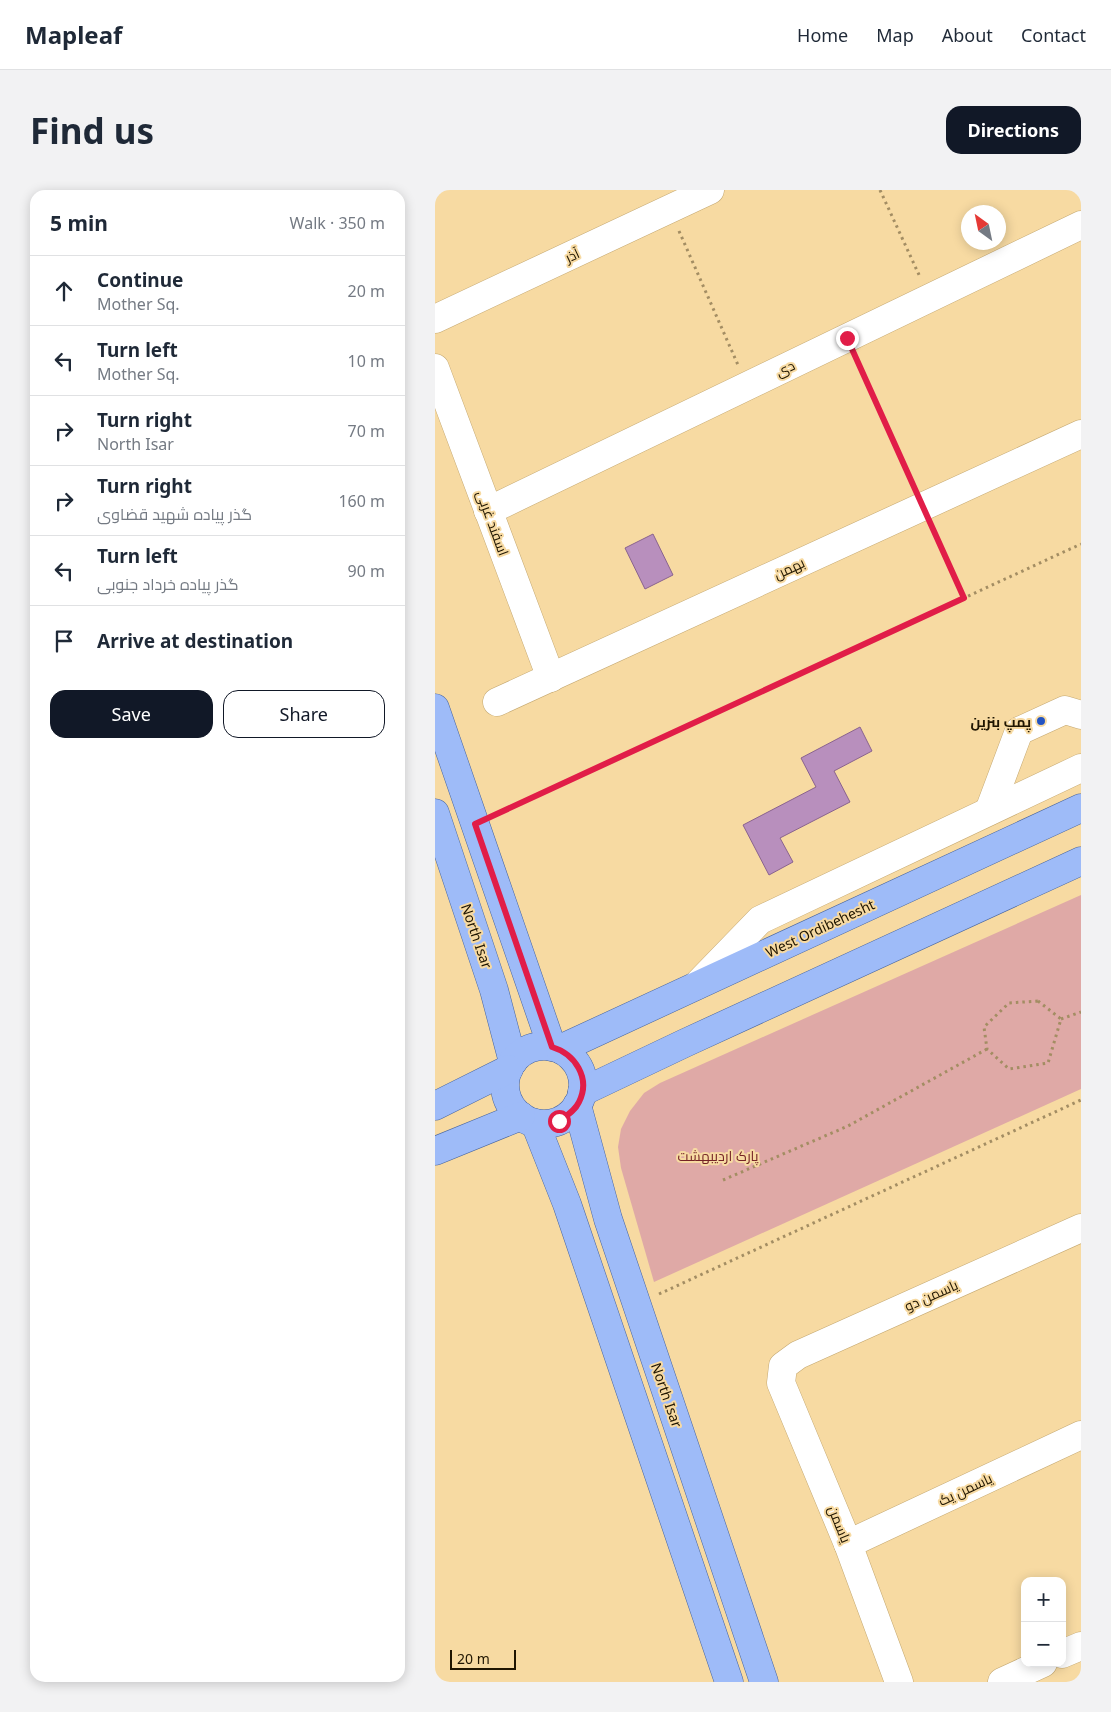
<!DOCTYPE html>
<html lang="en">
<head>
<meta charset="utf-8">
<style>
  :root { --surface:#fff; --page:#f2f2f3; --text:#1f2937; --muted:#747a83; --line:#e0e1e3; --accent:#111827 }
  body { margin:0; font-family:"Noto Sans",Cairo,sans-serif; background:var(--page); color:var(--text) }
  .controls { position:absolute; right:15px; bottom:15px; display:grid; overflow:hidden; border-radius:10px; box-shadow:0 2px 12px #0003 }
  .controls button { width:45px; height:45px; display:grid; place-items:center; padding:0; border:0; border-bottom:1px solid var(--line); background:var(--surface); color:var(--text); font:25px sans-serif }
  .compass { position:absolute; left:526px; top:15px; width:45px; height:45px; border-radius:50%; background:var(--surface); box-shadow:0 2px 12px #0003; rotate:327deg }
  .scale { position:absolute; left:15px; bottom:12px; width:66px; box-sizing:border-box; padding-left:5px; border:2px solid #1f1501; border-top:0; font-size:14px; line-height:18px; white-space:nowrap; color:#1f1501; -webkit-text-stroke:4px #f7daa2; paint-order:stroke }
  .stop { position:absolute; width:15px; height:15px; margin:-11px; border:4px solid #e11d48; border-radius:50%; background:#fff }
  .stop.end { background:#e11d48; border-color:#fff; box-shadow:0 1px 5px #0008 }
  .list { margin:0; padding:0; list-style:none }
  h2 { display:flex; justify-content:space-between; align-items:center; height:65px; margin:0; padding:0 20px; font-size:21px }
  h2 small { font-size:16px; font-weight:400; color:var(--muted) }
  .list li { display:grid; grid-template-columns:32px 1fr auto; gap:15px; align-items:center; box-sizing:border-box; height:70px; padding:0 20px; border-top:1px solid var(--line) }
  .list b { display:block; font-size:19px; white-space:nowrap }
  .list p { margin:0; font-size:16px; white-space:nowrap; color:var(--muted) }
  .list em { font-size:16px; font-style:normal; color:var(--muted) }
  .actions { display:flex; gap:10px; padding:15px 20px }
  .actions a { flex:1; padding:11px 0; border:1px solid var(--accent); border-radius:15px; text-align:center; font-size:18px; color:var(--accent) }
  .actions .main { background:var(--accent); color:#fff }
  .icon { flex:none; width:28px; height:28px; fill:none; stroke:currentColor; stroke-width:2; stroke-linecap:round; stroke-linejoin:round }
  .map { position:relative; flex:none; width:646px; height:1492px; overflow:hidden; border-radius:15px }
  header { display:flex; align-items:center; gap:30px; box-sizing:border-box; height:70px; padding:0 25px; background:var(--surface); border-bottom:1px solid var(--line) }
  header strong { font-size:24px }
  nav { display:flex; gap:28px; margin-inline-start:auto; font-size:18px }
  .intro { display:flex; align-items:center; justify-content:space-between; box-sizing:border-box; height:120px; padding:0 30px }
  h1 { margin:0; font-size:35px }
  .button { padding:12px 22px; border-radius:15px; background:var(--accent); color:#fff; font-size:18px; font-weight:700 }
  main { display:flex; gap:30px; padding:0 30px }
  aside { flex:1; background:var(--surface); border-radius:15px; box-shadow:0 2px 12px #0003 }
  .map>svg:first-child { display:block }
  .green { fill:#dfa9a6 }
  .building { fill:#b88fbd; stroke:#8a638e }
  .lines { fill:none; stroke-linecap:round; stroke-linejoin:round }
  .minor-casing { stroke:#c4a871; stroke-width:29 }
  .major-casing { stroke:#47649e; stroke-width:29 }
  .path { stroke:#a38d63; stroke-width:3; stroke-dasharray:2.5 4; stroke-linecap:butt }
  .minor { stroke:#fff; stroke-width:28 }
  .major { stroke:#9ebbf8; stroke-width:28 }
  .route { stroke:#e11d48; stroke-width:6 }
  .poi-dot { fill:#2354c2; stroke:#f7daa2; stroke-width:2 }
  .labels { text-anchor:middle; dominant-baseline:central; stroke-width:4; stroke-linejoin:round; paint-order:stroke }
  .street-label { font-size:14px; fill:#1f1501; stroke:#f7daa2 }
  .poi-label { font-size:14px; font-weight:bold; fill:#1f1501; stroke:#f7daa2; text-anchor:end }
  .park-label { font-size:14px; fill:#742325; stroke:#f7daa2 }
</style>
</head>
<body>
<header>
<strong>Mapleaf</strong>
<nav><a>Home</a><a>Map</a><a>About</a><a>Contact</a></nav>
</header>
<div class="intro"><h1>Find us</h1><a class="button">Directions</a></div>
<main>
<aside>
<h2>5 min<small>Walk · 350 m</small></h2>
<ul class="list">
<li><svg class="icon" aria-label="ahead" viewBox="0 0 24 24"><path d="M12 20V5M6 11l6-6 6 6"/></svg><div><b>Continue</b><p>Mother Sq.</p></div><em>20 m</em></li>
<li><svg class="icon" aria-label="left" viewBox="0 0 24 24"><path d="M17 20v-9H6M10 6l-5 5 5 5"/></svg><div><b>Turn left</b><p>Mother Sq.</p></div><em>10 m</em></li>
<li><svg class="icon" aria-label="right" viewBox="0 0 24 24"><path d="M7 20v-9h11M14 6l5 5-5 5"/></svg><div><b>Turn right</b><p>North Isar</p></div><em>70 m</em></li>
<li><svg class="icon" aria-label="right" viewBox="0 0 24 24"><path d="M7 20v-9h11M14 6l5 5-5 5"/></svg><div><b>Turn right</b><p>گذر پیاده شهید قضاوی</p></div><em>160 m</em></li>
<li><svg class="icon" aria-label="left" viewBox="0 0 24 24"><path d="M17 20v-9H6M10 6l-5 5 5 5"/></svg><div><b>Turn left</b><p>گذر پیاده خرداد جنوبی</p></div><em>90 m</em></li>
<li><svg class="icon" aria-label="arrive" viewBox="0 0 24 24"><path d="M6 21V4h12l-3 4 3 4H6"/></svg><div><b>Arrive at destination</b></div></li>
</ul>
<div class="actions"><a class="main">Save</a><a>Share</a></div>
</aside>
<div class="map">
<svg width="646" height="1492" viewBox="0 0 646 1492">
  <rect width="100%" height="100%" fill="#f7daa2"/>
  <path class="green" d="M646 705V899L219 1092 186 978 183 957 186 939 195 921 209 903 225 893Z"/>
  <g class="building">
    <path d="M218 344 238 385 210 399 190 358Z"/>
    <path d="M425 537 437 561 399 581 415 612 345 648 358 672 334 685 308 635 381 597 366 568Z"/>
  </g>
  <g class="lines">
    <defs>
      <g id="minor">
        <path d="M0 129 275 0"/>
        <path d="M0 178 116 488"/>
        <path d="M53 321 646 35"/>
        <path d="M62 512 646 244"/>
        <path d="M554 621 584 541 630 520 646 525"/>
        <path d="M262 795 325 730 646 578"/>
        <path d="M413 1354 646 1245"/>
        <path d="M627 1464 646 1456"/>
        <path d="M464 1492 413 1354 346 1193 348 1176 363 1165 646 1038"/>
        <path d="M567 1492 608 1473"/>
      </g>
      <g id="major">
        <path d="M0 518 117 857"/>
        <path d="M0 623 59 800 78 872"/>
        <circle cx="109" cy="895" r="39"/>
        <path d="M125 859 646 618"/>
        <path d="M147 902 250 853 646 671"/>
        <path d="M142 915 173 1029 329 1492"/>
        <path d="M0 916 74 879"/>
        <path d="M100 933 132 1014 294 1492"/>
        <path d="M0 961 86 926"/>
      </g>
    </defs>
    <use href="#minor" class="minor-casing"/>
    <use href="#major" class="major-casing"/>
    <g class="path">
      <path d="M445 0 485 87"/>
      <path d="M244 41 303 175"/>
      <path d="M422 169 479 295"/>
      <path d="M498 337 529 407"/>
      <path d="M61 624 646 354"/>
      <path d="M603 811 626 829 613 873 574 879 552 859 549 837 574 813Z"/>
      <path d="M626 829 646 822"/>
      <path d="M288 990 413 936 552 859"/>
      <path d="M224 1104 646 910"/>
    </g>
    <use href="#minor" class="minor"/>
    <use href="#major" class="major"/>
  </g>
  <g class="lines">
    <path class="route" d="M124 931C131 926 140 921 144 912 156 888 140 864 117 857L40 634 529 408 412 148"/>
  </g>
  <circle class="poi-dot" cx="606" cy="531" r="5"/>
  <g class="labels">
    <g class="street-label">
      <text transform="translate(137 65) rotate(-25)">آذر</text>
      <text transform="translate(350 178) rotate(-26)">دی</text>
      <text transform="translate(58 333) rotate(70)">اسفند غربی</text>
      <text transform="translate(354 378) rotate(-25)">بهمن</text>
      <text transform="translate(385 738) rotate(-25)">West Ordibehesht</text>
      <text transform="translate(42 746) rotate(71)">North Isar</text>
      <text transform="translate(496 1105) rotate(-24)">یاسمن دو</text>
      <text transform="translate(232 1205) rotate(71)">North Isar</text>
      <text transform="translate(530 1299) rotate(-25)">یاسمن یک</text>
      <text transform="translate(405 1334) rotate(68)">یاسمن</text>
    </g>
    <g class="poi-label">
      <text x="596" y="531">پمپ بنزین</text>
    </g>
    <g class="park-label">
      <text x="283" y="965">پارک اردیبهشت</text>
    </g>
  </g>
</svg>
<div class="controls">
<button>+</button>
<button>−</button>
</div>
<svg class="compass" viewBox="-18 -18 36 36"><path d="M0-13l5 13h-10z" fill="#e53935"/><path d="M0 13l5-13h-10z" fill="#747a83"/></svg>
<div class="scale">20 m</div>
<div class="stop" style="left:124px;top:931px"></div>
<div class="stop end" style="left:412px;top:148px"></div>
</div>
</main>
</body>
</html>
